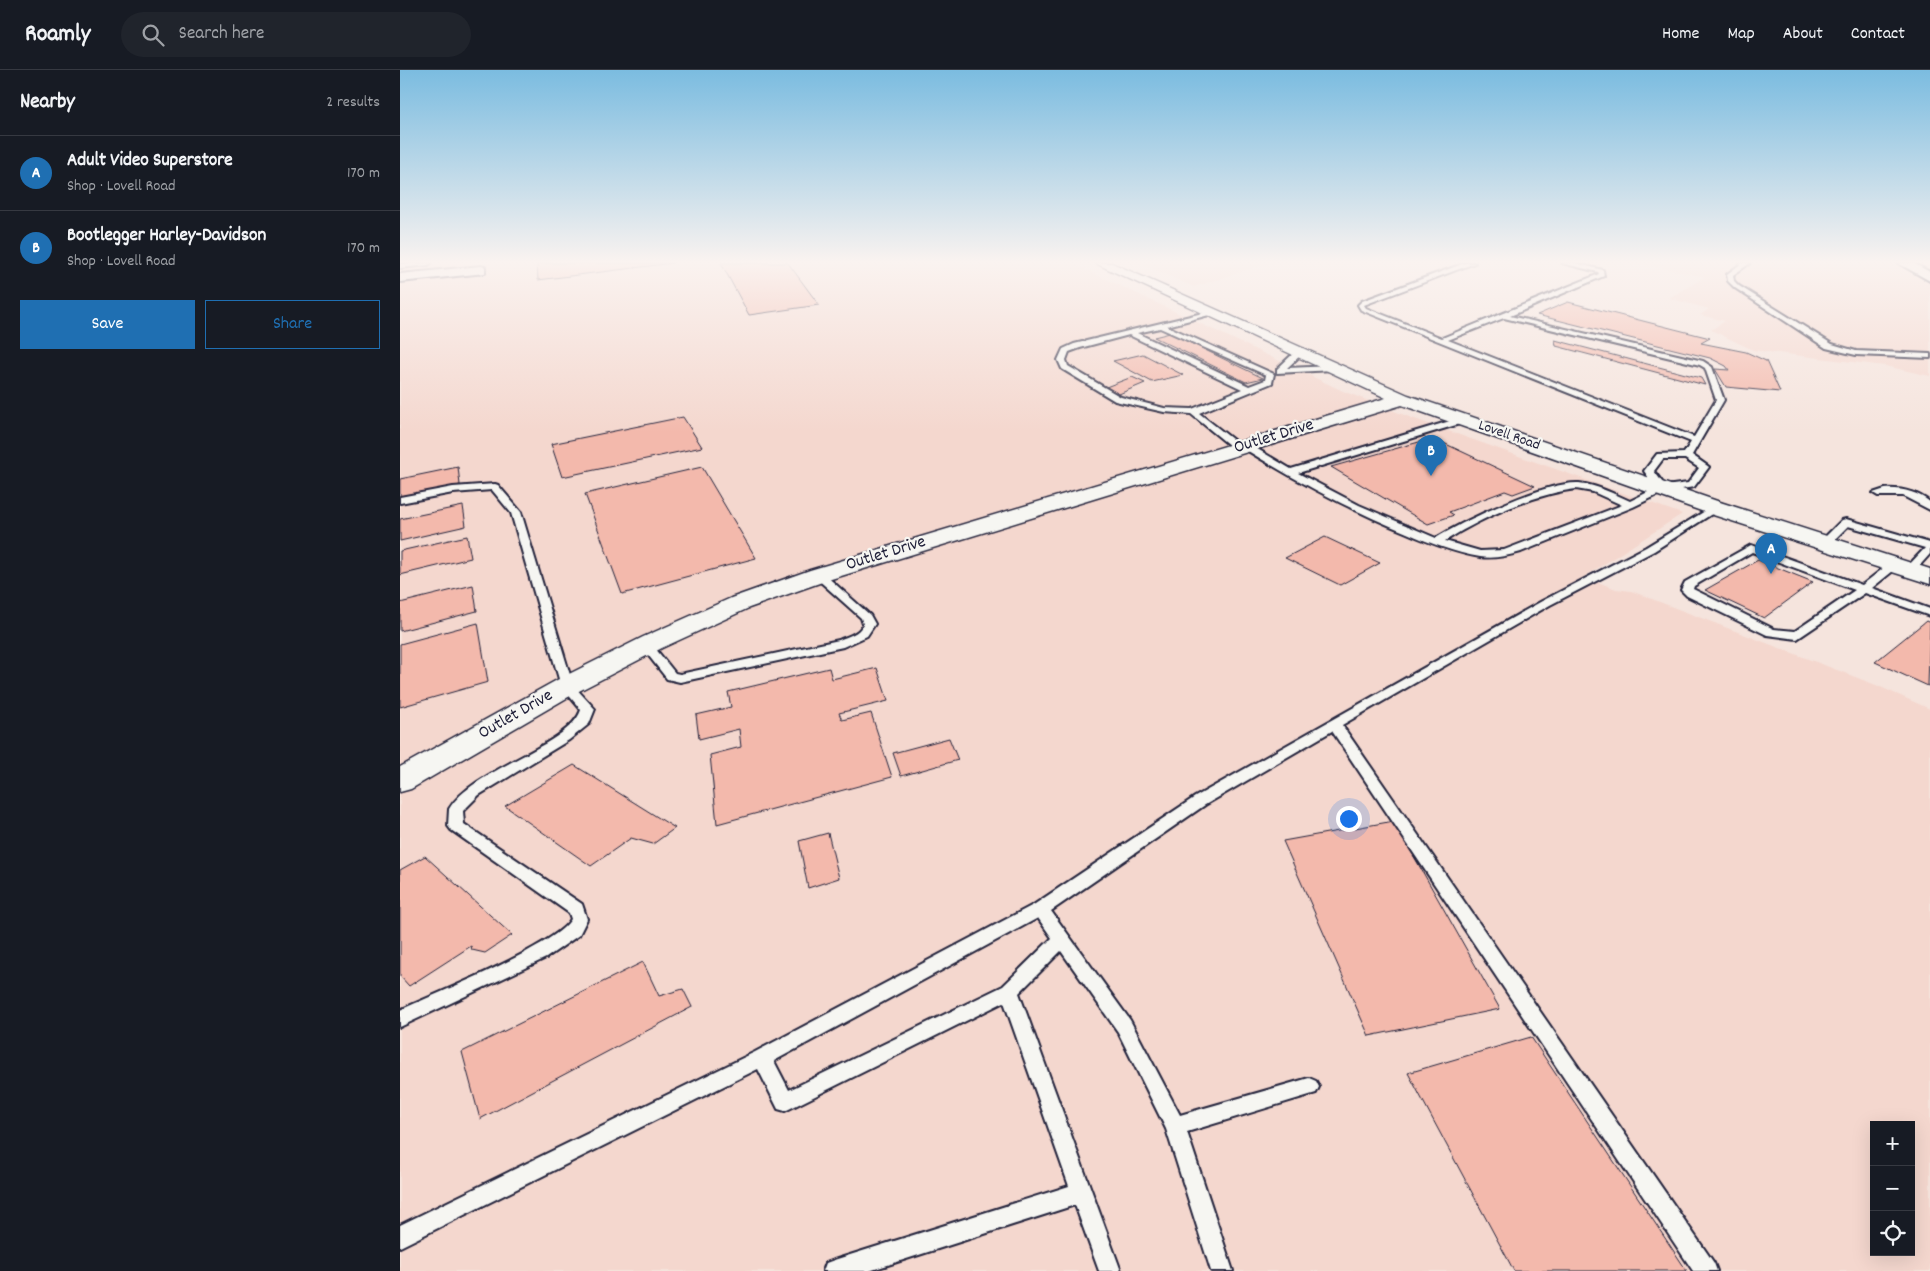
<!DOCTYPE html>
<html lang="en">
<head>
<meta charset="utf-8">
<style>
  :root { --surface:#171b24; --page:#20242c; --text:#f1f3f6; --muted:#9ea1a6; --line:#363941; --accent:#1f6fb2 }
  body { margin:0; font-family:Dekko,sans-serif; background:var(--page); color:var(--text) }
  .controls { position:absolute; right:15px; bottom:15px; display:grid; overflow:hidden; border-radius:0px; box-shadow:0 5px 20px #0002 }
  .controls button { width:45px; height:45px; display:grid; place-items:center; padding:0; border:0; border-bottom:1px solid var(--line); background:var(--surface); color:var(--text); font:25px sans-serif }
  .you { position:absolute; left:948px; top:748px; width:18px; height:18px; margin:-12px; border:4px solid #fff; border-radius:50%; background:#1a73e8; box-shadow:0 0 0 8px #1a73e833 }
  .badge { display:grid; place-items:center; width:32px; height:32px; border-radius:50%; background:var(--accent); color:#fff; font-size:16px; font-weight:700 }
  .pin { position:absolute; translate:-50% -41px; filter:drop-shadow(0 1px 2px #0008) }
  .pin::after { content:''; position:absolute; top:26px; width:18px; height:15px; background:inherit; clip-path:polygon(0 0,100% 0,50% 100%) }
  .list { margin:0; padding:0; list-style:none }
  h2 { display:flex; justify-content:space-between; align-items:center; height:65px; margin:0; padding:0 20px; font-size:21px }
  h2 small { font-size:16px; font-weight:400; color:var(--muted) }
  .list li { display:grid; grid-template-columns:32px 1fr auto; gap:15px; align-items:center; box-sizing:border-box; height:75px; padding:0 20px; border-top:1px solid var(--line) }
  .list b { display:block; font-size:19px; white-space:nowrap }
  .list p { margin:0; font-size:16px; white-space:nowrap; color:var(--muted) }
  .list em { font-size:16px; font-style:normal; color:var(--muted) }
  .actions { display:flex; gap:10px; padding:15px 20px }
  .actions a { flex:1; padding:11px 0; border:1px solid var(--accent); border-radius:0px; text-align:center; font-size:18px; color:var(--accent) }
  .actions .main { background:var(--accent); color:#fff }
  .icon { flex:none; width:28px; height:28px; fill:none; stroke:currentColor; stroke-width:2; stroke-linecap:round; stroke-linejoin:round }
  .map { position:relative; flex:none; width:1530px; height:1201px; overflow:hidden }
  header { display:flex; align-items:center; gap:30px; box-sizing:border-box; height:70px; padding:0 25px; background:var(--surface); border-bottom:1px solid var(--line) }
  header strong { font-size:24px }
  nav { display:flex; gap:28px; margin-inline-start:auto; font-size:18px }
  .search { width:350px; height:45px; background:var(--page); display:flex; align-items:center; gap:12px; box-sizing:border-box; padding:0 18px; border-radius:28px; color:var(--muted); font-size:19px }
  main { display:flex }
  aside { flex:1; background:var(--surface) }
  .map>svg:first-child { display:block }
  .built { fill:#f4d7ce; fill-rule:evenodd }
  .building { fill:#f3b9ac; stroke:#22223b }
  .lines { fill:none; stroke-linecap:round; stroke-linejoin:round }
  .lane-casing { stroke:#22223b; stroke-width:4 }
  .street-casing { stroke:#22223b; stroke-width:4 }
  .secondary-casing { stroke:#22223b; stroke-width:3 }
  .lane { fill:#f6f6f2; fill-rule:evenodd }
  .street { fill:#f6f6f2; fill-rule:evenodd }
  .secondary { fill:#f6f6f2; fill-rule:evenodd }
  .labels { text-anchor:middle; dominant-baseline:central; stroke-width:4.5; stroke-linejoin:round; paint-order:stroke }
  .far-street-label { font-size:15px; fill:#22223b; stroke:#f6f6f2 }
  .street-label { font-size:18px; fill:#22223b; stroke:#f6f6f2 }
</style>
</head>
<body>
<header>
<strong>Roamly</strong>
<div class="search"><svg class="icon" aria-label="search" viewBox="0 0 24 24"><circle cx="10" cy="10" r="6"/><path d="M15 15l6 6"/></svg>Search here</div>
<nav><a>Home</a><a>Map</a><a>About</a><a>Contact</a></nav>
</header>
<main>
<aside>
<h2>Nearby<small>2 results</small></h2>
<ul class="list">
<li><span class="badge">A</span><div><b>Adult Video Superstore</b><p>Shop · Lovell Road</p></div><em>170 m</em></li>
<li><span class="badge">B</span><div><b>Bootlegger Harley-Davidson</b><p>Shop · Lovell Road</p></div><em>170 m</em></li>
</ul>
<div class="actions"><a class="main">Save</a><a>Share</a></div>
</aside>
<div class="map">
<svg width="1530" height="1201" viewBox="0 0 1530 1201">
  <rect width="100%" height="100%" fill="#f5e4dd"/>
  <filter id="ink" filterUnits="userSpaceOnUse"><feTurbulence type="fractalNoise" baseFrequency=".02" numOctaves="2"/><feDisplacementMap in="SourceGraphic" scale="10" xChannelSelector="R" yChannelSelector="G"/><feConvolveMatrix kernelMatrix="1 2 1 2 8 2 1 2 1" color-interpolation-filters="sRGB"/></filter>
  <g filter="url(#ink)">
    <g class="built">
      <path d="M0 193H672L943 321 1012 348 1282 444 1184 507 1216 519 1231 521 1476 615 1530 639V1201H0ZM1474 1055H1511V1182H1474Z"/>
      <path d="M740 193H869L794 217Z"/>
      <path d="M1240 193H1530V306L1485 296 1353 280 1311 260 1325 251 1300 245 1309 239 1269 228 1305 207Z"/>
    </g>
    <g class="building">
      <path d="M137 193H273L138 210Z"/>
      <path d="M321 193H388L419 235 349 245Z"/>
      <path d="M1168 232 1310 268 1301 273 1346 282 1366 291 1380 322 1326 317 1315 299 1329 300 1326 296 1310 288 1137 245Z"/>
      <path d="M770 263 863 308 846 312 754 267Z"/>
      <path d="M1155 270 1301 308 1305 315 1156 276Z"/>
      <path d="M743 284 783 305 752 312 713 291Z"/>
      <path d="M732 307 745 313 719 324 706 317Z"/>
      <path d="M283 347 302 377 162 407 151 374Z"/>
      <path d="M1033 368 1135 416 1113 424 1105 421 1049 442 1054 445 1028 454 931 397Z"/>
      <path d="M58 397 60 415 0 428V409Z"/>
      <path d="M302 397 356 488 222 524 185 424Z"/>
      <path d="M63 436 66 456 0 471V449Z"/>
      <path d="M67 466 71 488 0 505V481Z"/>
      <path d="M925 467 980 493 940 515 885 488Z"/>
      <path d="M1358 490 1413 512 1364 548 1305 520Z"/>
      <path d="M73 515 77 541 0 561V533Z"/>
      <path d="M1526 551 1530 553 1528 616 1475 592Z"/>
      <path d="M78 553 88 612 0 637V574Z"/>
      <path d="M429 598 432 609 477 598 488 631 439 643 442 650 471 643 492 707 317 754 310 685 341 677 339 659 299 669 296 645 331 637 328 622Z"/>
      <path d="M549 668 558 690 501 706 493 683Z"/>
      <path d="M174 695 275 758 253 774 231 768 191 796 105 736Z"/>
      <path d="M994 751 1100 939 969 966 883 771Z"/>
      <path d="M428 763 439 808 408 818 399 771Z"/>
      <path d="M25 786 112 865 85 883 72 880 71 876 9 916 0 906V800Z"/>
      <path d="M243 892 259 926 283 919 292 937 80 1049 62 982Z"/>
      <path d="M1131 967 1287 1201H1114L1008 1003Z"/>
    </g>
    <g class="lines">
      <defs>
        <g id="lane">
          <path d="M31 193 28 195 0 198V194Z"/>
          <path d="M1065 193H1075L964 235 966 238 1042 268 1199 204 1198 202 1162 193H1175L1203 200 1204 206 1110 246 1303 291 1312 297 1324 330 1292 385 1309 397 1294 417 1264 422 1233 437 1121 482C1107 486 1094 489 1080 487 1055 483 1030 473 1007 463 950 440 895 410 843 378V374H849L891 399 1060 348H1066V352L898 403 959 435 1036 468C1065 450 1147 411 1179 413 1197 415 1214 424 1230 431L1256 418 1244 401 1257 384 1284 383 1291 372 961 240 958 235 962 231ZM1104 248 1300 295 1305 298 1316 330 1294 367 1048 270ZM1263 389H1285L1299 398 1288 413 1265 416 1254 401ZM1176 419 1193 422 1222 435 1104 480 1080 481 1045 471C1081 448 1134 424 1176 419Z"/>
          <path d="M1342 193H1350L1333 205 1334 211 1339 216 1432 274 1456 281 1530 284V288L1456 285 1426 278 1335 218 1328 211 1327 204Z"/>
          <path d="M811 241 813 242V244L767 256 874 304 872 313 799 343 841 376V380H835L791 344 764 342 715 331 662 299 658 290 663 279 674 274ZM760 258 866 305 865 310 849 316 737 263ZM729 265 842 319 792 339 764 338 721 327 668 296 666 290 669 282 680 278Z"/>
          <path d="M896 281 903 283 887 298 933 296 937 298 933 300 877 303V299Z"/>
          <path d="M95 414 98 415 121 442 173 615 195 639 189 654 169 670 79 725 63 741 64 754 182 834 187 849 179 865 146 888 0 957V940C33 925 156 876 171 849L169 843 51 760 48 756 49 739C72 699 169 676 181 640L161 616 111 443 92 420 53 423 0 433V427L53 417Z"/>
          <path d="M1485 419C1502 418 1517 422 1530 432V440L1503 426H1478L1473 423Z"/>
          <path d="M1315 435 1318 436V440L1254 481 1150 535 942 655 1314 1193 1317 1201H1293L932 661 805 735 651 841 730 950 780 1045 909 1008 916 1011 919 1017 916 1023 787 1062 833 1201H811L766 1059 718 962 661 881 619 923 721 1201H699L675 1135 469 1201H423L426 1193 434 1190 669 1116 604 932 385 1041 378 1039 358 999 0 1177V1155L355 982 635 834 795 727 1142 531 1246 477ZM638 848 652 868 603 916 389 1020 374 991Z"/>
          <path d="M1446 449 1530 473V484L1514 502H1506L1505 500 1506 498 1525 478 1448 456 1429 475H1421V471L1442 450Z"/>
          <path d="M1351 475 1462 515 1490 493H1498L1499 495 1498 497 1472 518 1530 539V546L1465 523 1397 569 1367 565 1287 526 1281 520 1285 512ZM1352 482 1455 520 1395 561 1374 559 1293 519 1294 516Z"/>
          <path d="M419 502 423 503 470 545 475 554 467 566 443 577 280 612 267 609 241 576 247 572 251 573 275 603 280 604 439 570C448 566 459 564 463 554L461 548 415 507 414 505 415 503Z"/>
        </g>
        <g id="street">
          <path d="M1498 193H1513L1530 202V211Z"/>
          <path d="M81 196 85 197V203L0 212V204Z"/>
        </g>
        <path id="secondary" d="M695 193H712L1008 325 1323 433 1530 499V514L1307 443 1002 335 428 510 349 538 262 578 177 622 11 719 0 722V697L157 610 243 567 331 528 410 500 986 328Z"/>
      </defs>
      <use href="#lane" class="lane-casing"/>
      <use href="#street" class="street-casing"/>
      <use href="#secondary" class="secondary-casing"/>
      <use href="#lane" class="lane"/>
      <use href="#street" class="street"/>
      <use href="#secondary" class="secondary"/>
    </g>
  </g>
  <linearGradient id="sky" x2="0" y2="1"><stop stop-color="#7bbce0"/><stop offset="0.53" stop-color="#faf3f0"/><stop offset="1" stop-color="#faf3f0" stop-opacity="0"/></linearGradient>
  <rect width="1530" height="362" fill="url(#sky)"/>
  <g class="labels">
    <g class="far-street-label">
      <text transform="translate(1109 366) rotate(19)">Lovell Road</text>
    </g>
    <g class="street-label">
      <text transform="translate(874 367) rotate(-17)">Outlet Drive</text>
      <text transform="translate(486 484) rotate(-17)">Outlet Drive</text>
      <text transform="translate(116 645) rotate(-30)">Outlet Drive</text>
    </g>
  </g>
</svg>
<div class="controls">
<button>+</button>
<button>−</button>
<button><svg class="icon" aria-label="locate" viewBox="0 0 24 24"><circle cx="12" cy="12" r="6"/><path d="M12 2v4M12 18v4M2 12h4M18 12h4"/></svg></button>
</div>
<div class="you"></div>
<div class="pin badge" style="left:1371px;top:504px">A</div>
<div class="pin badge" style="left:1031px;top:406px">B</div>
</div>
</main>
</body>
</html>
